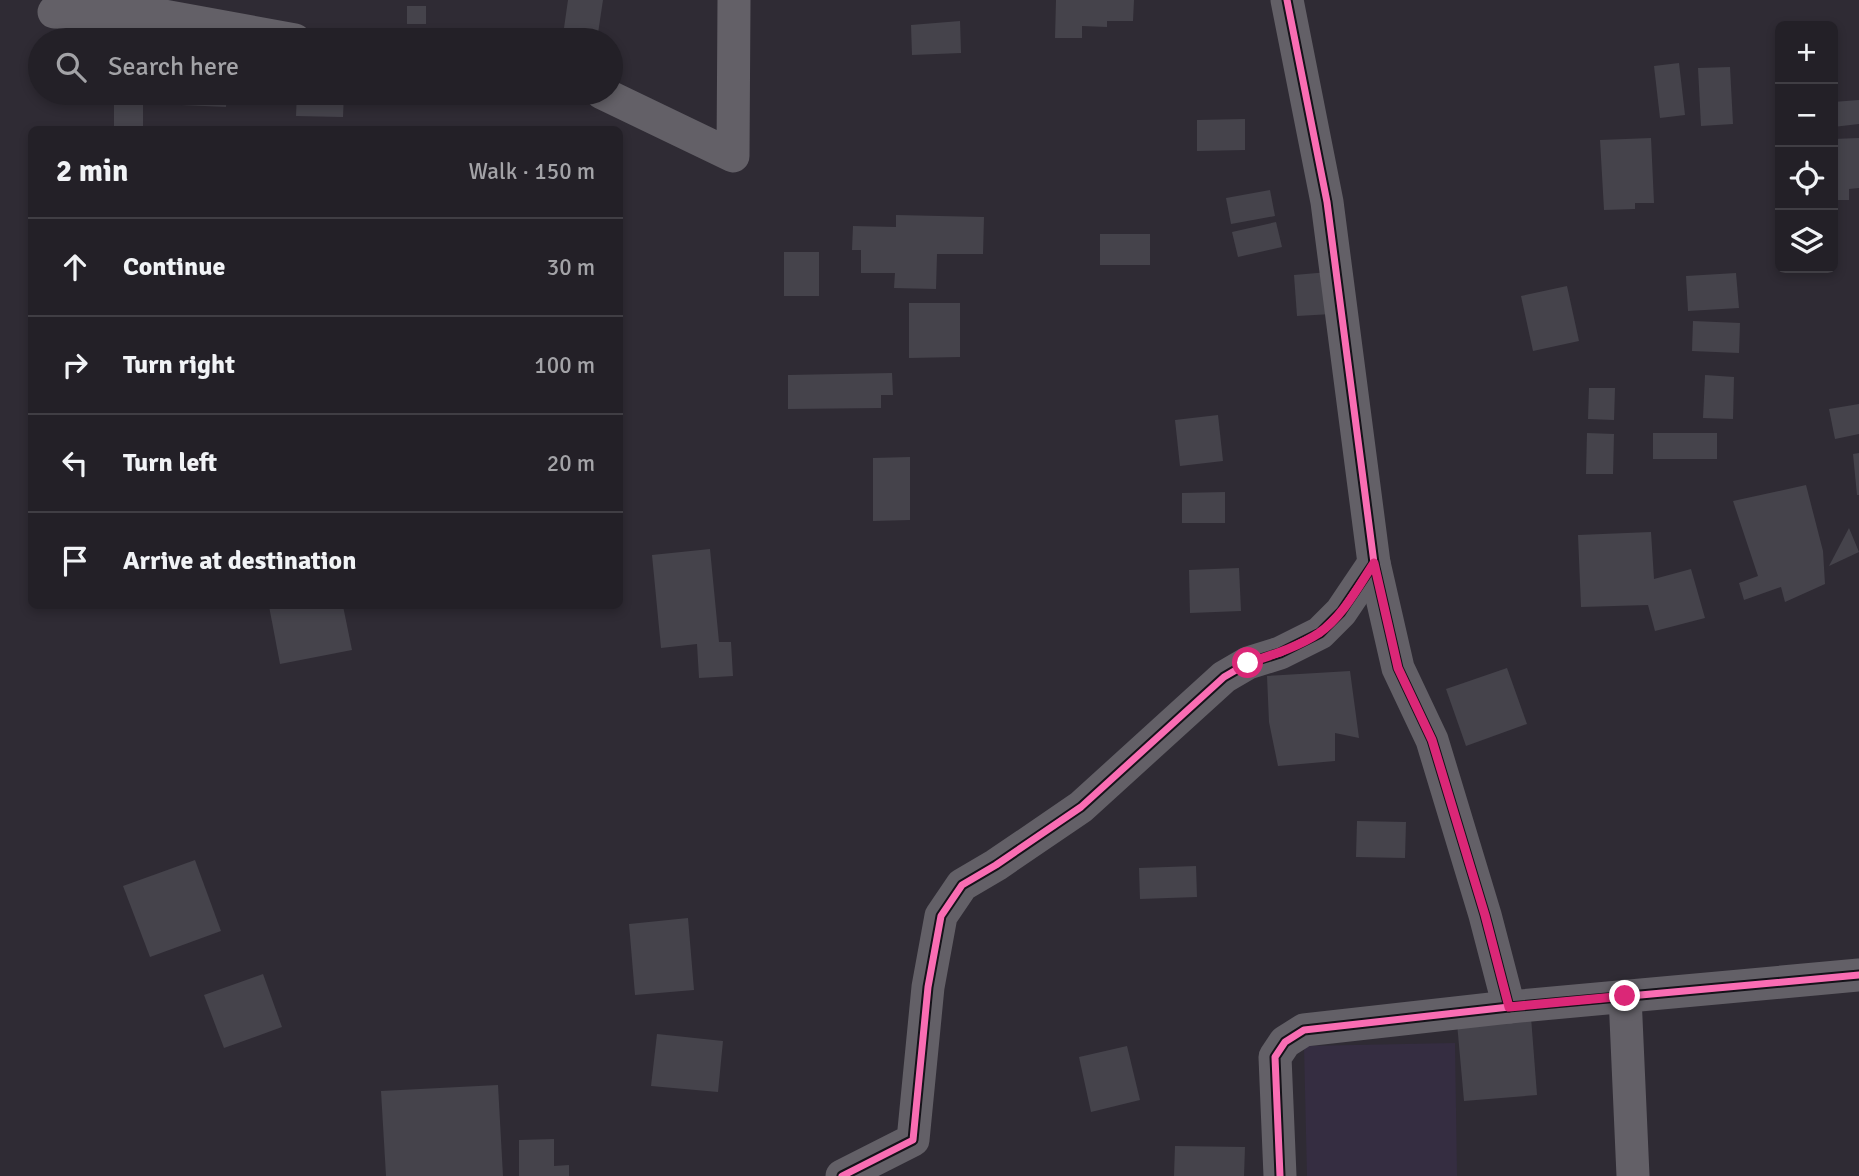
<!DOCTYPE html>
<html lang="en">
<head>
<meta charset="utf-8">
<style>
  :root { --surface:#232027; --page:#2b282f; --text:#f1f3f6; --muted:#a3a3a7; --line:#403e44 }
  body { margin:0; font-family:Signika,sans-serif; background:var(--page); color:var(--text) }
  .controls { position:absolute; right:21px; top:21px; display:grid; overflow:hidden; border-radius:10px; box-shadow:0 4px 10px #0003 }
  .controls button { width:63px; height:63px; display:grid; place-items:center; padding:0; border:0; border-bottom:2px solid var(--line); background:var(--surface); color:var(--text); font:35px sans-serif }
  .stop { position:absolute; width:21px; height:21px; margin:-16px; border:5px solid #db2777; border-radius:50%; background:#fff }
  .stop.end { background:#db2777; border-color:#fff; box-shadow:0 2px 7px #0008 }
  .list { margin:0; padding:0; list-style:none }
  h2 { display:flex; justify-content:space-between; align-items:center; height:91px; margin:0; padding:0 28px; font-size:30px }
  h2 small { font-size:23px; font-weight:400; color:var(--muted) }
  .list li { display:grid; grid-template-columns:46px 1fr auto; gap:21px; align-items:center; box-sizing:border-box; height:98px; padding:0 28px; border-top:2px solid var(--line) }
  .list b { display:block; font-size:26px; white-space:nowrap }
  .list em { font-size:23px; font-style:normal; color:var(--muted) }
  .icon { flex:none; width:38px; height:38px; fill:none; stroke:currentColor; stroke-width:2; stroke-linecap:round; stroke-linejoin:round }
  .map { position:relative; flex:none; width:1859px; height:1176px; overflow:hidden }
  .search { position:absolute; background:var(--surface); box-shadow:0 4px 10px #0003; left:28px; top:28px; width:595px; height:77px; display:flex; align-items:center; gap:18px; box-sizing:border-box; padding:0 24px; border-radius:38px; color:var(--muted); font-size:26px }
  .panel { position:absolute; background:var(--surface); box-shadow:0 4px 10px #0003; left:28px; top:126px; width:595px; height:483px; border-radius:10px }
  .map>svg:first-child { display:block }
  .built { fill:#352d41 }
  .building { fill:#45434b }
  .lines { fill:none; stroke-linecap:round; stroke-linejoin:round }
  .minor { stroke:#636067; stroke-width:33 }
  .cycleway-casing { stroke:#151219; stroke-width:11 }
  .cycleway { stroke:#f96db3; stroke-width:7 }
  .route { stroke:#db2777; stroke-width:9 }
</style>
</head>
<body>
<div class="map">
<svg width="1859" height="1176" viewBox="0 0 1859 1176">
  <rect width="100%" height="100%" fill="#2f2b34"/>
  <path class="built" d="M1455 1043 1457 1176H1307L1304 1046Z"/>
  <g class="building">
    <path d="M568 0H603L597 40 563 35Z"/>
    <path d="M1056 0H1134L1133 21H1107V27L1082 26V38H1055Z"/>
    <rect x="407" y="6" width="19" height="18"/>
    <path d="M960 21 961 53 912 55 911 25Z"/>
    <path d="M1679 63 1685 115 1660 118 1654 66Z"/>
    <path d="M1730 67 1733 124 1701 126 1698 68Z"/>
    <path d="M160 93H227L226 107 159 104Z"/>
    <path d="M297 93H344L343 117 296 116Z"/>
    <path d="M1859 100V124L1833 127V102Z"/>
    <rect x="114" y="102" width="29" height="28"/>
    <path d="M1245 119V150L1197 151V120Z"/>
    <path d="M1651 138 1654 203H1635V209L1604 210 1600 140Z"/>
    <path d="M1859 138V188L1849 189V200H1833V139Z"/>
    <path d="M1270 190 1275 216 1231 224 1226 198Z"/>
    <path d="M896 215 984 217 983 254H937L936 289 894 288 895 273H861V250H852L853 226 896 227Z"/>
    <path d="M1276 222 1282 247 1238 257 1232 232Z"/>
    <rect x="1100" y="234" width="50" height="31"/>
    <rect x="784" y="252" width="35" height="44"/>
    <path d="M1329 272 1332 314 1297 316 1294 275Z"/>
    <path d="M1736 273 1739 308 1688 311 1686 276Z"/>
    <path d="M1567 286 1579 341 1533 351 1521 296Z"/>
    <path d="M909 303H960V357L909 358Z"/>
    <path d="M1693 321 1740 323 1739 353 1692 351Z"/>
    <path d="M892 373 893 395H881V408L788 409V375Z"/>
    <path d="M1705 375 1734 377 1733 419 1703 418Z"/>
    <path d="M1589 388H1615L1614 420 1588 419Z"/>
    <path d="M1859 404V434L1835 439 1829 409Z"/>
    <path d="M1218 415 1223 461 1180 466 1175 420Z"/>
    <path d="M1587 433 1614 434 1613 474H1586Z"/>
    <rect x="1653" y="433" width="64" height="26"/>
    <path d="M1859 453V495H1857L1853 454Z"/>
    <path d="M910 457V520L873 521V458Z"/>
    <path d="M1806 485 1823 551 1825 584 1785 602 1781 587 1744 600 1739 583 1758 576 1733 501Z"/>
    <path d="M1225 492V523H1182V493Z"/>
    <path d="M1849 528 1859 552 1829 566Z"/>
    <path d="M1651 532 1654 579 1691 569 1705 618 1655 631 1648 605 1581 607 1578 535Z"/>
    <path d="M710 549 719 642H731L733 676 699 678 697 644 661 648 652 555Z"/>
    <path d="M1239 568 1241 611 1190 613 1189 570Z"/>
    <path d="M269 606H343L352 650 280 664Z"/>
    <path d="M1507 668 1527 724 1466 746 1446 689Z"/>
    <path d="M1350 671 1359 738 1335 733V761L1278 766 1269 722 1267 676Z"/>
    <path d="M1357 821 1406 822 1405 858 1356 857Z"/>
    <path d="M195 860 221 931 150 957 123 886Z"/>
    <path d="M1196 866 1197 897 1140 899 1139 868Z"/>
    <path d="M688 918 694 990 635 995 629 924Z"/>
    <path d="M263 974 282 1027 224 1048 204 995Z"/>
    <path d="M1531 1017 1537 1095 1464 1101 1457 1023Z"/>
    <path d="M657 1034 723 1041 718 1092 651 1086Z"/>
    <path d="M1127 1046 1140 1100 1091 1112 1079 1057Z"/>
    <path d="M498 1085 503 1176H386L381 1091Z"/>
    <path d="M554 1139V1166L569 1165V1176H519V1140Z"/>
    <path d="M1175 1146 1245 1147 1244 1176H1174Z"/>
  </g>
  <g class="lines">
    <g class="minor">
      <path d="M1287 0 1327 202 1374 563 1398 668 1432 740 1485 915 1509 1007"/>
      <path d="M54 12 153 14 295 40"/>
      <path d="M602 93 733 156 734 0"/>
      <path d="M1625 996 1633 1176"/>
      <path d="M842 1176 913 1140 928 987 941 916 962 885 996 865 1081 807 1224 677 1248 663 1280 653 1320 633 1341 612 1374 563"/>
      <path d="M1280 1176 1275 1057 1285 1042 1304 1030 1509 1007 1859 975"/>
    </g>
    <defs>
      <g id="cycleway">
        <path d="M1287 0 1327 202 1374 563 1398 668 1432 740 1485 915 1509 1007"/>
        <path d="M842 1176 913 1140 928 987 941 916 962 885 996 865 1081 807 1224 677 1248 663 1280 653 1320 633 1341 612 1374 563"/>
        <path d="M1280 1176 1275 1057 1285 1042 1304 1030 1509 1007 1859 975"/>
      </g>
    </defs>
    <use href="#cycleway" class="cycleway-casing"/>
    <use href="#cycleway" class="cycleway"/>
  </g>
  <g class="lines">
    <path class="route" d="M1248 663C1272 655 1298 647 1319 633 1343 616 1358 587 1374 563L1398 668 1432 740 1485 915 1509 1007 1625 996"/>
  </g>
</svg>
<div class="controls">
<button>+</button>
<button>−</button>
<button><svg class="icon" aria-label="locate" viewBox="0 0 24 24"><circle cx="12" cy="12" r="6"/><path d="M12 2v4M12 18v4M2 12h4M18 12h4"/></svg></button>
<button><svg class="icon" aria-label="layers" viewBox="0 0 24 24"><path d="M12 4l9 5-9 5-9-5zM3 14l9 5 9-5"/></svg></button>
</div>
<div class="stop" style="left:1248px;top:663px"></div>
<div class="stop end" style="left:1625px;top:996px"></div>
<div class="search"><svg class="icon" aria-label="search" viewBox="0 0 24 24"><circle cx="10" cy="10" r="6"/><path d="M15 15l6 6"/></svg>Search here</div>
<section class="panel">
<h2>2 min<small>Walk · 150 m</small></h2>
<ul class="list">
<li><svg class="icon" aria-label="ahead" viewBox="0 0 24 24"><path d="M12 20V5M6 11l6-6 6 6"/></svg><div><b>Continue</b></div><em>30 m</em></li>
<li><svg class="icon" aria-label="right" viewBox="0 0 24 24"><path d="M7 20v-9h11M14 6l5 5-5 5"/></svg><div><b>Turn right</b></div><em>100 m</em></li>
<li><svg class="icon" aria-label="left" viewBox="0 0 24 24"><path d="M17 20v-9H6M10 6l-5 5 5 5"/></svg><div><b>Turn left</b></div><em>20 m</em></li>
<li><svg class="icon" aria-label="arrive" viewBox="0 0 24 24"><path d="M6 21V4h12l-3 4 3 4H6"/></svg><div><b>Arrive at destination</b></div></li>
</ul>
</section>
</div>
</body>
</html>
